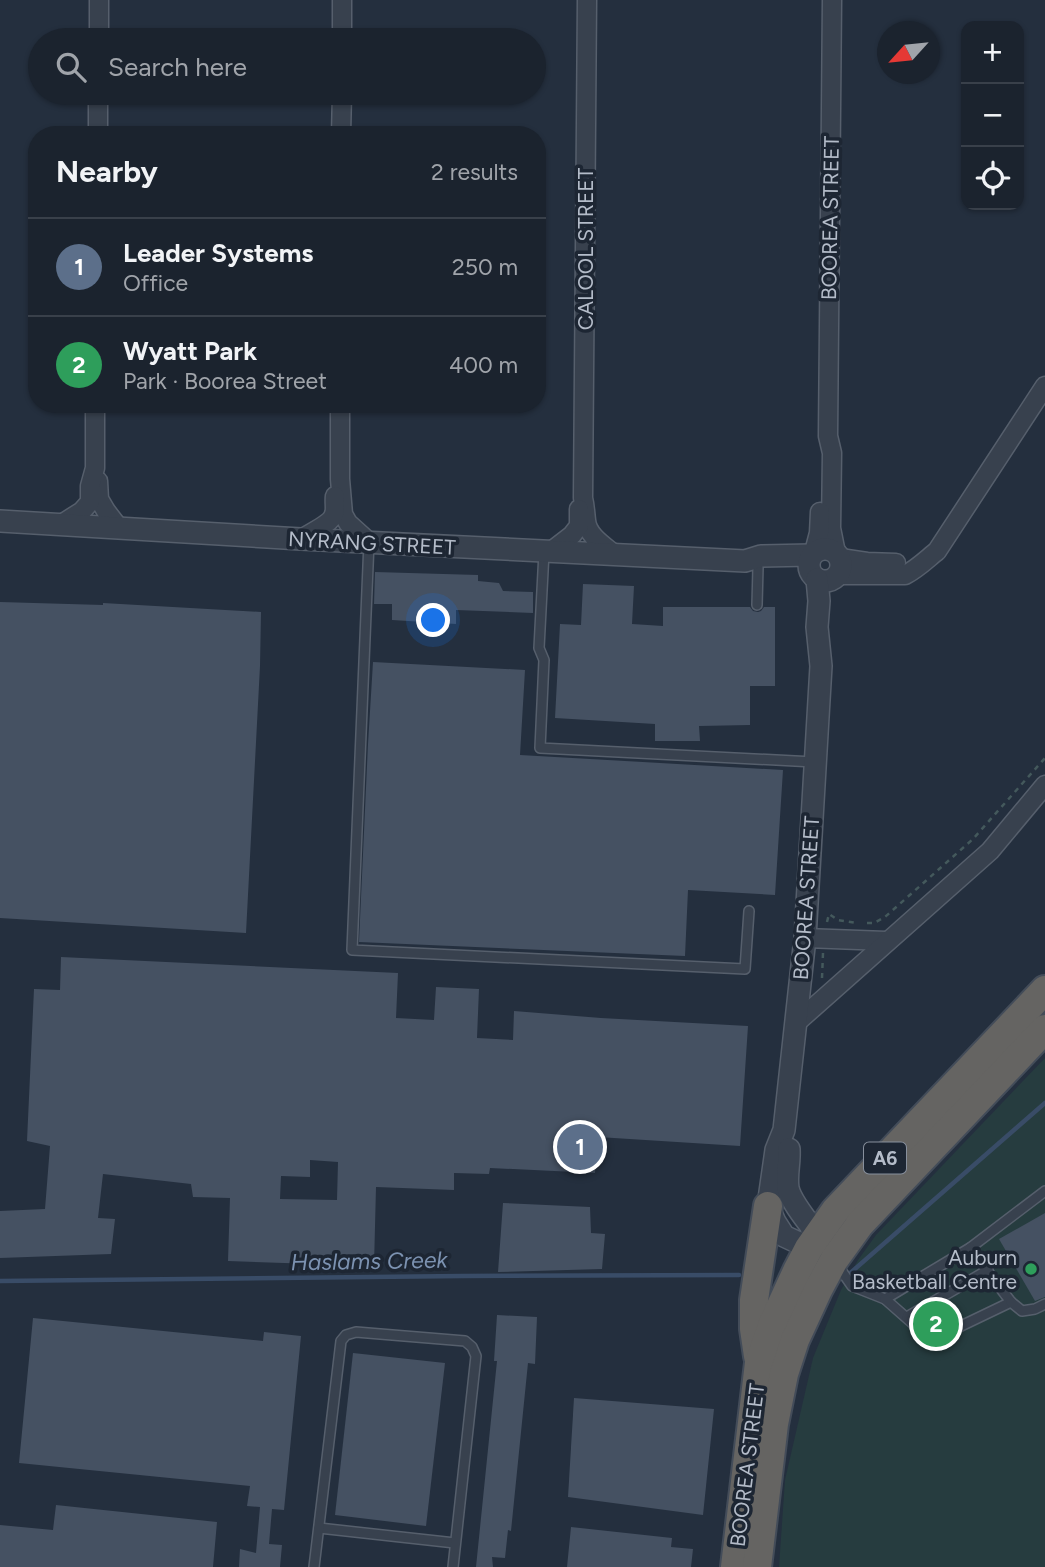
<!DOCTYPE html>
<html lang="en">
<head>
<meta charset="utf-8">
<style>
  :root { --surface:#1b232e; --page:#282f3a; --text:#f1f3f6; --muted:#a0a4aa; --line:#39404a; --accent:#8c9099 }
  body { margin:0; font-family:Figtree,sans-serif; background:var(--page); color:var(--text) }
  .controls { position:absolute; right:21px; top:21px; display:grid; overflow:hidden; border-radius:14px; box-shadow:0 2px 5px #0004 }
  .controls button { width:63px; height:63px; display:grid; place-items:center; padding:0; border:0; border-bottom:2px solid var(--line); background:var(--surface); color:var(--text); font:35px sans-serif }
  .compass { position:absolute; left:877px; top:21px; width:63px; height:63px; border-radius:50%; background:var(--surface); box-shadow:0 2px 5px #0004; rotate:243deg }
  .you { position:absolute; left:434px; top:621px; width:24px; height:24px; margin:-18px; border:5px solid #fff; border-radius:50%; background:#1a73e8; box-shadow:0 0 0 10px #1a73e833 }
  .badge { display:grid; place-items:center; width:46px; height:46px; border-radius:50%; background:var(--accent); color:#fff; font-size:23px; font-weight:700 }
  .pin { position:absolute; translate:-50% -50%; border:4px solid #fff; box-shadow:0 2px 7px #0006 }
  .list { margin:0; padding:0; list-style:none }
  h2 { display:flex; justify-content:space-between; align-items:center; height:91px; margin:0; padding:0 28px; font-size:30px }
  h2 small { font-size:23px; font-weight:400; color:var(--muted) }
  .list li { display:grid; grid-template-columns:46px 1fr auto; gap:21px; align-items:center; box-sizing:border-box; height:98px; padding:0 28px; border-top:2px solid var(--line) }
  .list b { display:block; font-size:26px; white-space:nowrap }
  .list p { margin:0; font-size:23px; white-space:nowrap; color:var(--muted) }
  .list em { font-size:23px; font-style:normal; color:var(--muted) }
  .icon { flex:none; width:38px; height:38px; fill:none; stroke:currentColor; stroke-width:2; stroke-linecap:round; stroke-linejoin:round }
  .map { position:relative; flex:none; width:1045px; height:1567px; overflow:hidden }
  .search { position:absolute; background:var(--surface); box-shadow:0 2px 5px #0004; left:28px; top:28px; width:518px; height:77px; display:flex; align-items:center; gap:18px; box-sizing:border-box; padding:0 24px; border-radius:38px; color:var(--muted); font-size:26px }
  .panel { position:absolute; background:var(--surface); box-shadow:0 2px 5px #0004; left:28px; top:126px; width:518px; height:287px; border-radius:28px }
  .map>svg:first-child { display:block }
  .green { fill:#263c3f }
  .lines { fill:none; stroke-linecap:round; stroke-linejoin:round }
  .stream { stroke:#394c67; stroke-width:4.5 }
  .building { fill:#455162; fill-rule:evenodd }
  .service-casing { stroke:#565f6c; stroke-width:12 }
  .minor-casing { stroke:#565f6c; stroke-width:21 }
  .tertiary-casing { stroke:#565f6c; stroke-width:24 }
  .trunk-casing { stroke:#434c59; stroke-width:32 }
  .path { stroke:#44595c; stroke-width:2.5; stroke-dasharray:5 5; stroke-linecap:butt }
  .service { stroke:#38414e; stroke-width:9 }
  .minor { stroke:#38414e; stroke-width:18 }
  .tertiary { stroke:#38414e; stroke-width:21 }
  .trunk { stroke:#656462; stroke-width:28 }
  .leisure-dot { fill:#2e9e5b; stroke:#1d2633; stroke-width:2.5 }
  .labels { text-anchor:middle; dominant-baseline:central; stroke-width:7; stroke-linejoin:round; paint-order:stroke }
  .shield { fill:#1d2633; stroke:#878f9c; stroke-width:2 }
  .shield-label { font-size:19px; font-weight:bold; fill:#b4bcc9 }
  .street-label { font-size:21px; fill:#b4bcc9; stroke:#1d2633 }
  .poi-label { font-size:21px; fill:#b4bcc9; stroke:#1d2633; text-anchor:end }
  .water-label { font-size:23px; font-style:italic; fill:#7c92b1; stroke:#1d2633 }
</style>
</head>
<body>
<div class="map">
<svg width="1045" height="1567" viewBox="0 0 1045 1567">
  <rect width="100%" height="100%" fill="#242f3e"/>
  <path class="green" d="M1045 1058V1567H779L785 1480 813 1358 841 1290 858 1260 876 1235Z"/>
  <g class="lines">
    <g class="stream">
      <path d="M848 1275 1045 1103"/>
      <path d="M0 1281 462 1276 739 1275"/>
    </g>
  </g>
  <g class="building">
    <path d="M375 572 478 575V581L499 583 503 591 533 592V613L456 610V624L392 620V604H374Z"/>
    <path d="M583 584 634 586 632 624 663 626V607H750L753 611 758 612 761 611 764 607H775V686H750V725L699 726 700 741H655V724L555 718 560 624 581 625Z"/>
    <path d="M0 602 103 605V603L261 612 260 666 246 933 0 918Z"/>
    <path d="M373 662 525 670 520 755 783 770 775 895 688 890 685 956 359 942 368 744Z"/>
    <path d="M61 957 398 973 396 1018 434 1020 436 987 479 989 477 1038 513 1040 514 1011 601 1018 748 1026 740 1146 598 1137 595 1173 490 1168 489 1174 454 1173V1190L376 1187 374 1266 228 1261 230 1198 193 1197 191 1184 103 1174 98 1218 115 1219 111 1254 0 1258V1211L45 1209 50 1146 27 1141 34 989 60 990ZM310 1160 338 1162 337 1200 280 1199 281 1176 310 1177Z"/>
    <path d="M503 1203 590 1207 591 1233 605 1234 602 1269 498 1272Z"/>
    <path d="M1045 1213V1297L1035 1301 999 1239Z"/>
    <path d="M497 1315 537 1317 535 1364 528 1363 511 1531 508 1530 505 1558 492 1557 493 1567H476L497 1361H494Z"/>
    <path d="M33 1318 263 1341 264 1332 301 1336 284 1510 272 1509 269 1544 282 1545 280 1567H239L240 1549 256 1553 260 1507 247 1506 250 1486 19 1463Z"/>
    <path d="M353 1353 445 1363 426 1526 335 1515Z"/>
    <path d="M574 1398 714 1409 703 1515 568 1497Z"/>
    <path d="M56 1505 217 1522 213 1567H0V1525L53 1530Z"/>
    <path d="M571 1527 672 1538 671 1547 693 1549 691 1567H567Z"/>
  </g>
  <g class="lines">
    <defs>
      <g id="service">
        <path d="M369 542 352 950 745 969 749 911"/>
        <path d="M544 552 539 648 544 660 540 748 814 762"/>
        <path d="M757 605 758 567"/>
        <path d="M836 1263 852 1286 885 1299 970 1248 1045 1191"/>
        <path d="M885 1299 927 1336 936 1338 1011 1302 970 1248"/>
        <path d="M1011 1302 1022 1311 1035 1309 1045 1304"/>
        <path d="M907 1317 988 1270"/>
        <path d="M319 1528 455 1543"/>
        <path d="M314 1567 341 1341 346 1335 356 1332 465 1341 472 1347 476 1356 453 1567"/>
      </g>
      <g id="minor">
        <path d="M587 0 583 498C585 506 585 512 586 520 587 535 603 545 614 554"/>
        <path d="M832 0 828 436 832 453 831 528 836 553"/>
        <path d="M99 40V0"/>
        <path d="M342 40V0"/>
        <path d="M98 135V93"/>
        <path d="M341 135 342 93"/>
        <path d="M340 404V479L343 514 348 523 369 542"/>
        <path d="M98 481 99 499 106 511 119 528"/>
        <path d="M60 525 82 511 90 502V486L95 468V404"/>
        <path d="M301 539C309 534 332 523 334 514 336 509 334 502 335 496"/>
        <path d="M550 552 572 535 579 526V509"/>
        <path d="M814 552 819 533 820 512"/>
        <path d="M840 558 867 562 896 563"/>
        <path d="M838 575H905C917 569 927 559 937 551L1045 386"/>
        <path d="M805 938 886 941"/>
        <path d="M796 1023 990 851 1045 785"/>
      </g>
      <g id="tertiary">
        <path d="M0 521 301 539 745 561 761 556 811 555"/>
        <circle cx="825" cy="565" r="16"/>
        <path d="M817 579 819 601 817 627 821 666 805 938 784 1130 776 1150 768 1206 775 1222 784 1236 820 1253"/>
        <path d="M789 1149C790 1162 786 1175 788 1188 791 1204 815 1230 825 1245"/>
      </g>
      <g id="trunk">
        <path d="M758 1356 754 1329V1300L768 1206"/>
        <path d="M735 1567 759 1363 773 1323 797 1271 809 1248 835 1211 1045 990"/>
        <path d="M757 1567 774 1424 784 1374 795 1340 818 1290 834 1260 860 1224 1045 1029"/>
      </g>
    </defs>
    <use href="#service" class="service-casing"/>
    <use href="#minor" class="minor-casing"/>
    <use href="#tertiary" class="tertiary-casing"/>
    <use href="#trunk" class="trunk-casing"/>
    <g class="path">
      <path d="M827 922 829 914 838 920 857 923"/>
      <path d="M867 923H874L885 917 973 839 1045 758"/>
      <path d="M822 978 823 953"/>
    </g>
    <use href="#service" class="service"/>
    <use href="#minor" class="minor"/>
    <use href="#tertiary" class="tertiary"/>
    <use href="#trunk" class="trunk"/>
  </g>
  <circle class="leisure-dot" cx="1031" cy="1269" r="7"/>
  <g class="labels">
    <rect class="shield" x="864" y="1142.5" width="42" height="31" rx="5"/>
    <g class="shield-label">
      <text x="885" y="1158">A6</text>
    </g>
    <g class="street-label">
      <text transform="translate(830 218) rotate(-89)">BOOREA STREET</text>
      <text transform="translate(585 249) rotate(-90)">CALOOL STREET</text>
      <text transform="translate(372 543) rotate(3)">NYRANG STREET</text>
      <text transform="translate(806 898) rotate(-86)">BOOREA STREET</text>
      <text transform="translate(747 1465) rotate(-83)">BOOREA STREET</text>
    </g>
    <g class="poi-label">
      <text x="1017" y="1257">Auburn<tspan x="1017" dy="24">Basketball Centre</tspan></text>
    </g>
    <g class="water-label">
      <text transform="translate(369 1261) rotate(-1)">Haslams Creek</text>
    </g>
  </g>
</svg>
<div class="controls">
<button>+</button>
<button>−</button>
<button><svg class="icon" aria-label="locate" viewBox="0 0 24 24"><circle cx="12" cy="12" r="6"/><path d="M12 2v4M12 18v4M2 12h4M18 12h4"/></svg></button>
</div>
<svg class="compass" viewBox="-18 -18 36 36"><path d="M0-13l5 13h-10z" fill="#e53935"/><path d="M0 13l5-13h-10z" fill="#a0a4aa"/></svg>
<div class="you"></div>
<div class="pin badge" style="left:580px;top:1147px;background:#5c6f8a">1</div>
<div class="pin badge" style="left:936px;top:1324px;background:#2e9e5b">2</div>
<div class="search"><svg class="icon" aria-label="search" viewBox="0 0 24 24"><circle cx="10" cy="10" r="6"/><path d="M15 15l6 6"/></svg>Search here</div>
<section class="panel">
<h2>Nearby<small>2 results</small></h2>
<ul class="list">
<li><span class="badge" style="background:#5c6f8a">1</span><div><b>Leader Systems</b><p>Office</p></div><em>250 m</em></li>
<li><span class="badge" style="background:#2e9e5b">2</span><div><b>Wyatt Park</b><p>Park · Boorea Street</p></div><em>400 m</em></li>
</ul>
</section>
</div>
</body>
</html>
